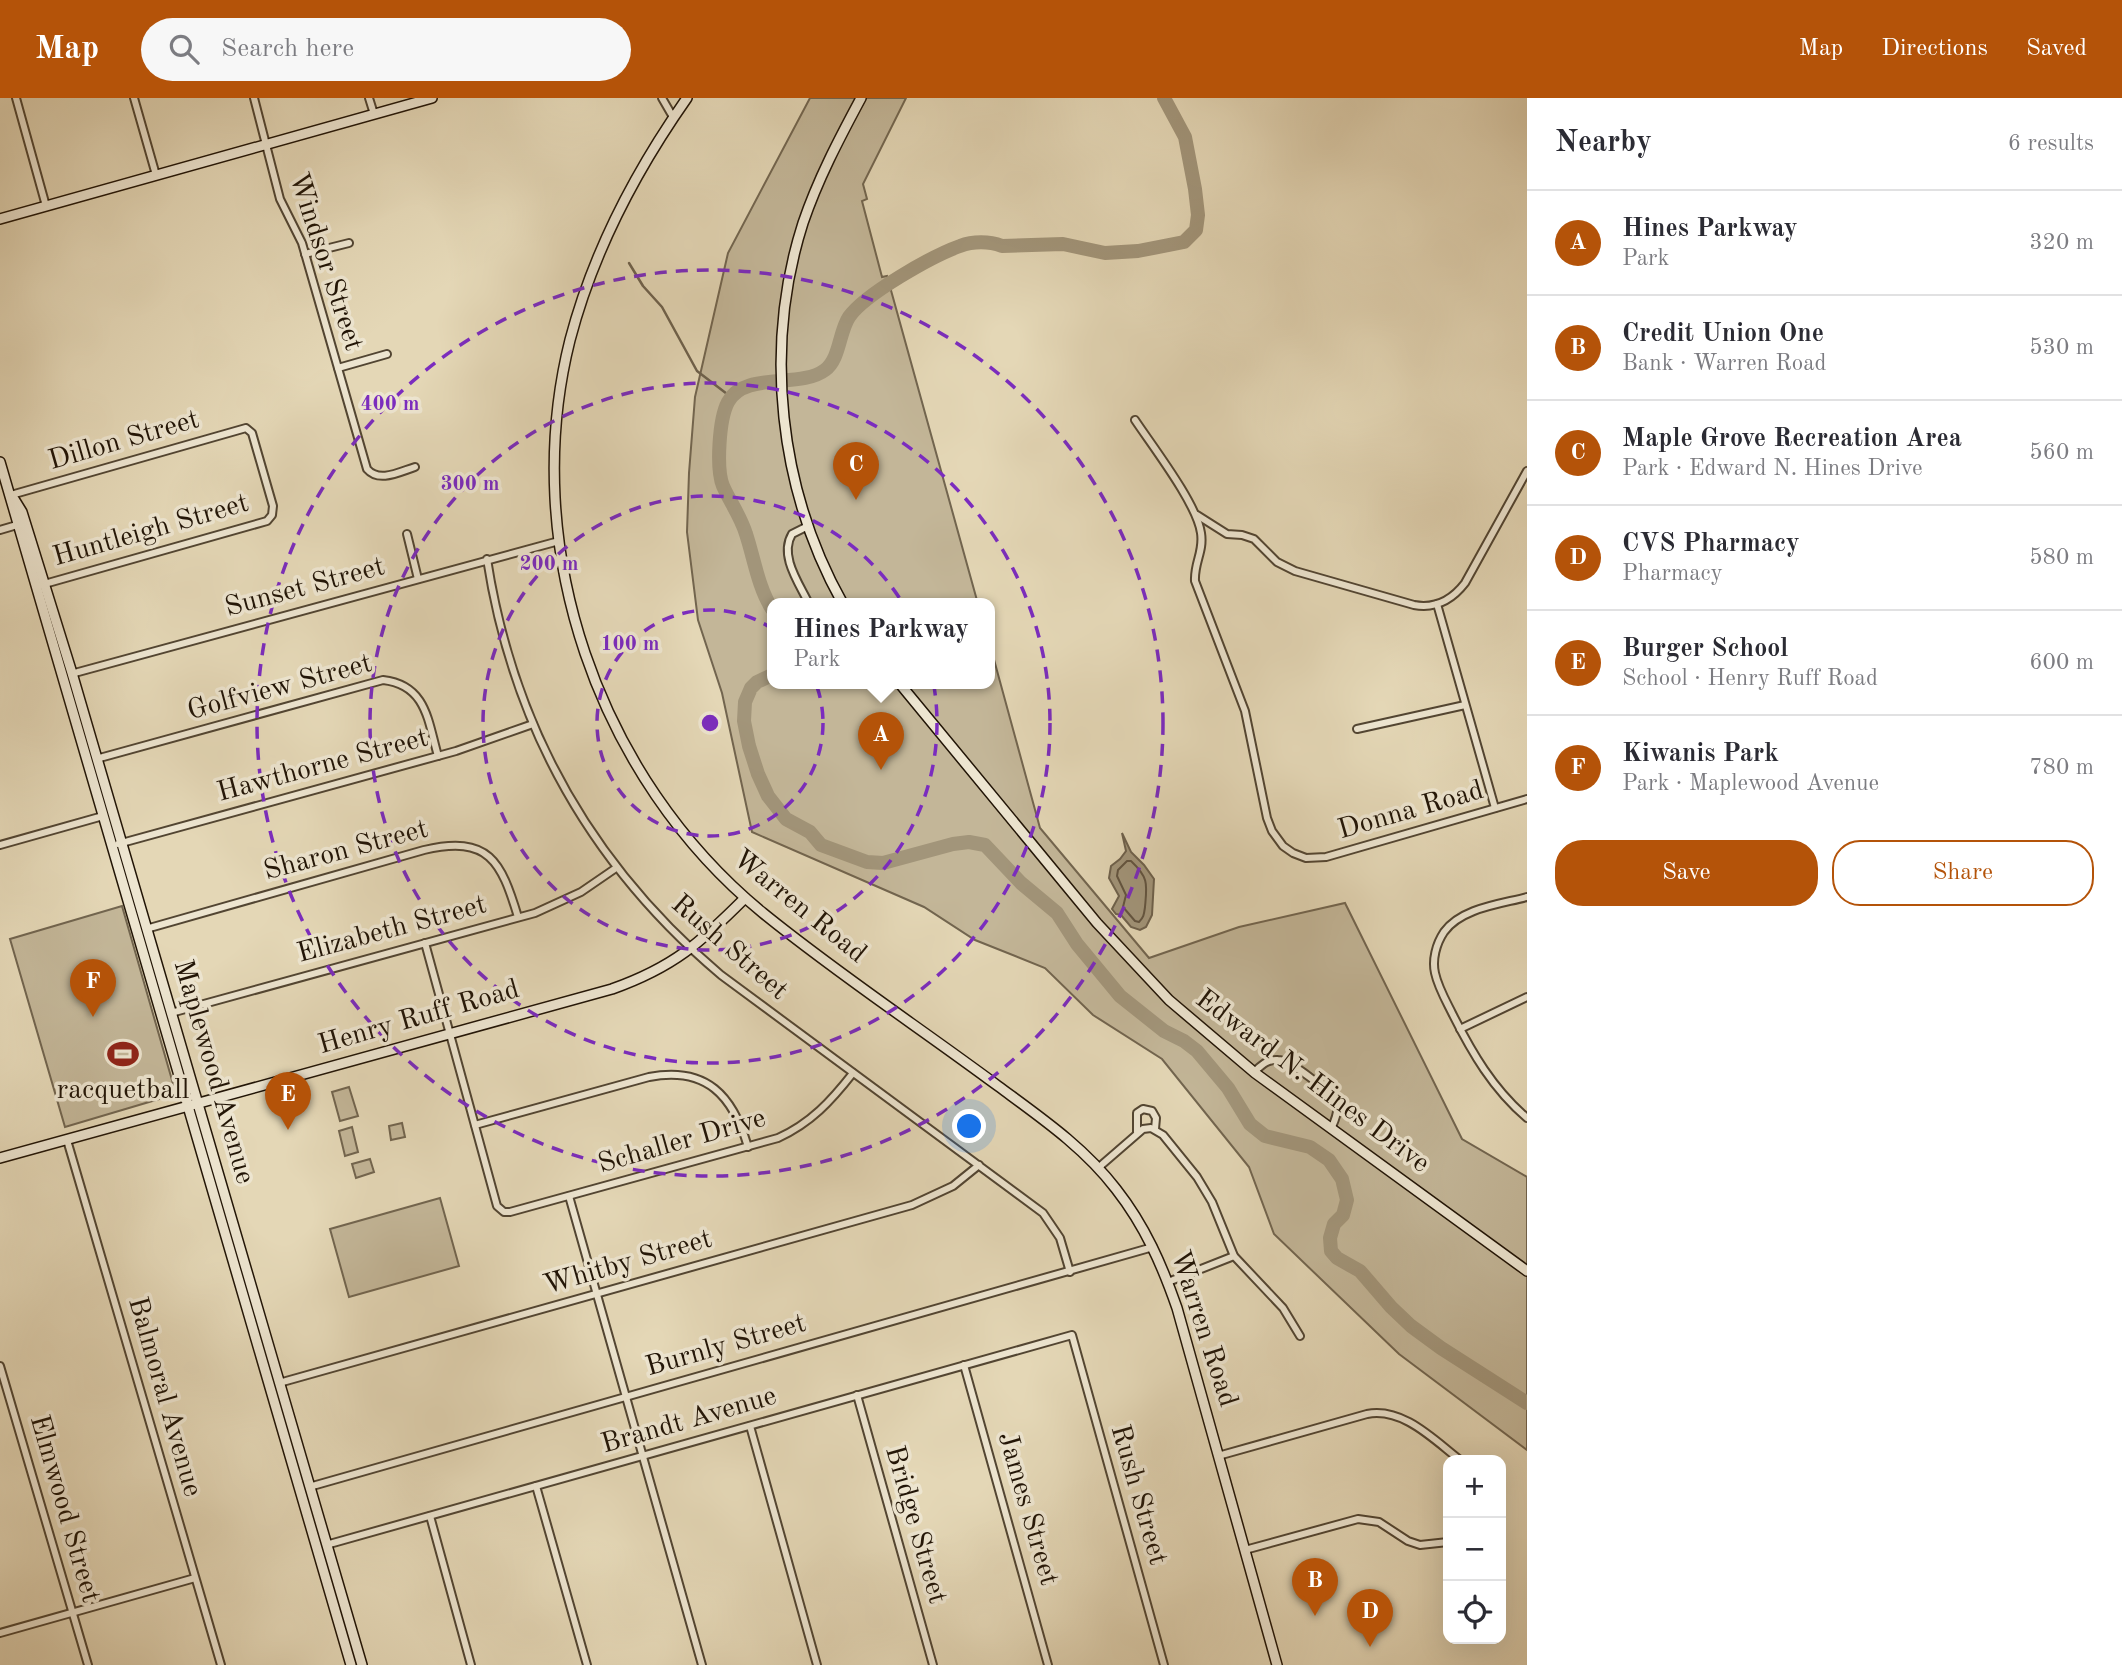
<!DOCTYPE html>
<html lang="en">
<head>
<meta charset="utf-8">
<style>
  :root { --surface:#fff; --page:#f7f7f7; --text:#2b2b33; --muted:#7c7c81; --line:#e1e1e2; --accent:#b45309 }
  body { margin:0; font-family:"Old Standard TT",serif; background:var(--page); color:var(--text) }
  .controls { position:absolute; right:21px; bottom:21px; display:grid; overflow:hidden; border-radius:14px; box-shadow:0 7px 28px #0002 }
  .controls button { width:63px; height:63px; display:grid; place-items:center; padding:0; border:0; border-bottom:2px solid var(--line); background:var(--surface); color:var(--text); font:35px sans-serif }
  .you { position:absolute; left:970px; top:1029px; width:24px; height:24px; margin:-18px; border:5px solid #fff; border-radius:50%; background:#1a73e8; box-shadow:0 0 0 10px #1a73e833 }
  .badge { display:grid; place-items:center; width:46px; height:46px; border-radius:50%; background:var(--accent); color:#fff; font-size:23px; font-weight:700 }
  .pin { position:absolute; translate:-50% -58px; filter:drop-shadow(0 2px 4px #0008) }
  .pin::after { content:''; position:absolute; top:37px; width:24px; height:21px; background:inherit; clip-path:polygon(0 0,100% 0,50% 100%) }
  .popup { position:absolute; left:767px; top:500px; width:228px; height:91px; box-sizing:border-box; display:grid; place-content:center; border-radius:14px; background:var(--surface); filter:drop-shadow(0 2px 5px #0005); font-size:23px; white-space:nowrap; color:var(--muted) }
  .popup b { font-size:26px; color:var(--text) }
  .popup::after { content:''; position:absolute; left:50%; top:100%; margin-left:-14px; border:14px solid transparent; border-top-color:var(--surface) }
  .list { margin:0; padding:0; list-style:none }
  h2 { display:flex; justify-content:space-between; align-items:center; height:91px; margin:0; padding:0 28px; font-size:30px }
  h2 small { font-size:23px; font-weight:400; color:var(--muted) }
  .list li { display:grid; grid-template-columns:46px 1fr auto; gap:21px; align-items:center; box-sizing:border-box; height:105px; padding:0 28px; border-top:2px solid var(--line) }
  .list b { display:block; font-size:26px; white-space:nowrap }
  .list p { margin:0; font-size:23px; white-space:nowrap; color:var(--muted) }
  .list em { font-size:23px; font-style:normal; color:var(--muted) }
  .actions { display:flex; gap:14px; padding:21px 28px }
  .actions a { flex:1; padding:16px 0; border:2px solid var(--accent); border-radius:28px; text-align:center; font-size:24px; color:var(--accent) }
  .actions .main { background:var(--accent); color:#fff }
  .icon { flex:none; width:38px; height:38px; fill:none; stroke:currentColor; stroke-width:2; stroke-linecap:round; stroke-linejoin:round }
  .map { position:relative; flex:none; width:1527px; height:1567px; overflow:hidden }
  header { display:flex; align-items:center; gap:42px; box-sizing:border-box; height:98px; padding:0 35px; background:var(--accent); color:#fff }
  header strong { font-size:33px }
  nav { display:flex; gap:38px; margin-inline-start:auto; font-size:24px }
  .search { width:490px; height:63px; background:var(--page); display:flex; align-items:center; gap:18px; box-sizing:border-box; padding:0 24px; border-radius:38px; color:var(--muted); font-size:26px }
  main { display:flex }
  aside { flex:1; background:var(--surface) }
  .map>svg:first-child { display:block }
  .green { fill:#c3b698; stroke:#72654f; stroke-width:2 }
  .water { fill:#a2957a; stroke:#6e614c; stroke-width:2 }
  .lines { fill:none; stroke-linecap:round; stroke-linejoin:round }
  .shore { stroke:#625440; stroke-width:2 }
  .stream { stroke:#6e614c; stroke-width:2.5 }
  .river { stroke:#a2957a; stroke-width:14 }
  .street-casing { stroke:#524532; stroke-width:10 }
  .secondary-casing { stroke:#211406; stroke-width:12 }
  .street { stroke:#ede5d0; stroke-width:6 }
  .secondary { stroke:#ede5d0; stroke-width:9 }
  .ring { fill:none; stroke:#7b2cbf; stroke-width:3.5; stroke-dasharray:12 9 }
  .labels { text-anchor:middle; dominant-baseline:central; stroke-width:7; stroke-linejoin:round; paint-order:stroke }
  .street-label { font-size:28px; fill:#211406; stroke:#ede5d0 }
  .poi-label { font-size:28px; fill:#211406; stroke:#ede5d0 }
  .centre { fill:#7b2cbf; stroke:#ede5d0; stroke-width:3.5 }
  .ring-label { font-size:21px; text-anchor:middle; font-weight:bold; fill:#7b2cbf; stroke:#ede5d0; stroke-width:7; stroke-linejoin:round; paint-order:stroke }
</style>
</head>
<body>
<header>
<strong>Map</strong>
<div class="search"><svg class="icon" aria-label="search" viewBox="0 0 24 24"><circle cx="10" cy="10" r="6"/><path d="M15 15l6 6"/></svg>Search here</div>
<nav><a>Map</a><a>Directions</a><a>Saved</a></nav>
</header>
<main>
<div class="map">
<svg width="1527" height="1567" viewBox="0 0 1527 1567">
  <rect width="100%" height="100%" fill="#e4d7b6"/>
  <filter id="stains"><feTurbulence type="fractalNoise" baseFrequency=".00286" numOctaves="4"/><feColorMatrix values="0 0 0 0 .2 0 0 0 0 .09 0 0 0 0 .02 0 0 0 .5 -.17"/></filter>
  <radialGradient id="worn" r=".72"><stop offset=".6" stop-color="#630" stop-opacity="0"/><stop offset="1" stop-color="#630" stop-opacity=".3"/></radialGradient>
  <g class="green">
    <path d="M810 0H906L863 86 867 101 862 103 882 179 887 178 978 506H772V586H990V547L1040 730 1149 860 1239 829 1345 805 1462 1041 1527 1079V1352L1399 1256 1274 1136 1249 1069 1162 961 1093 917 1045 870 975 842 924 809 752 734 722 595 698 522 687 434 689 375 695 299 728 155Z"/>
    <path d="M122 808 176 996 65 1029 10 841Z"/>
    <path d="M349 989 358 1018 340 1023 332 994Z"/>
    <path d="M402 1025 405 1039 391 1042 389 1028Z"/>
    <path d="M352 1029 358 1054 345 1058 339 1033Z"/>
    <path d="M370 1061 374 1074 356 1080 352 1066Z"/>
    <path d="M440 1100 459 1168 349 1199 330 1131Z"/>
  </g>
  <path class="water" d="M1122 735 1131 754 1144 767 1154 781 1152 817 1146 829 1140 832 1131 829 1121 817 1116 816 1112 811 1119 798 1109 780 1111 768 1120 761 1126 753Z"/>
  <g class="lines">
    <path class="shore" d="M1127 763H1131C1149 780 1147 786 1145 809 1144 816 1144 819 1139 824L1135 823 1123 809 1126 797 1117 778 1118 772Z"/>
    <path class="stream" d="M629 165 643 188 662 209 697 273 731 299"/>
    <g class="river">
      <path d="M772 511C758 489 754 460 746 436 741 419 730 404 723 388 716 371 719 321 728 304 744 273 800 291 825 272 840 261 839 234 849 219 865 196 932 158 960 148 973 143 989 143 1002 148L1063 146 1105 155 1138 153 1184 144 1196 132 1198 117 1195 91 1185 39 1164 0"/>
      <path d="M772 577 757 584 751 590 745 604 744 623 749 648 758 676 768 698 786 721 810 734 821 747 867 764 883 765 953 746 969 744 985 747 1021 785 1057 815 1077 846 1120 898 1164 933 1184 943 1197 953 1228 990 1250 1026 1265 1038 1310 1049 1329 1062 1342 1081 1347 1102 1343 1117 1334 1126 1330 1140 1331 1153 1337 1160 1360 1173 1391 1209 1411 1228 1441 1250 1527 1305"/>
    </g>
    <defs>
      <g id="street">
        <path d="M16 0 46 108"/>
        <path d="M134 0 156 77"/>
        <path d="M254 0 280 101 302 145 367 371C379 385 399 374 415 369"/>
        <path d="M369 0 374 16"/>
        <path d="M662 0 673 19"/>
        <path d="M305 156 349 145"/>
        <path d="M338 270 387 256"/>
        <path d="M1135 322C1153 349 1197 406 1201 435 1204 454 1194 464 1195 483L1245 613 1267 720 1272 733 1283 748 1293 755 1306 760 1326 759 1527 701"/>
        <path d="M11 397 246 330 252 335 273 408 272 417 267 423 41 487"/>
        <path d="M1197 417 1227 436 1242 437 1254 441 1277 464 1295 473 1414 507C1436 511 1452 502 1465 485L1527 373"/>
        <path d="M808 428 792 436C779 458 799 485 809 506"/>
        <path d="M0 432 17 427"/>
        <path d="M407 436 418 481"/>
        <path d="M487 461C513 629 592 768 721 877L1043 1115 1060 1140 1070 1174"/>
        <path d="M1437 506 1495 710"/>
        <path d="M71 576 559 443"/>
        <path d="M1357 631 1465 607"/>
        <path d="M96 661 383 582C427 587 428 624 438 658"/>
        <path d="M118 746 456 653 533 626"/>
        <path d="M0 747 103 718"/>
        <path d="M1527 799C1501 806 1461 810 1444 834 1436 846 1432 862 1435 875 1438 889 1446 903 1452 915 1472 955 1493 991 1527 1020"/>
        <path d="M146 831 424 752C489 737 501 763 518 819"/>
        <path d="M425 845 497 1108 504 1114H510L778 1040C811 1025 831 1003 853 975"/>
        <path d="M171 915 535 815 581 794 616 770"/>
        <path d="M1460 931 1527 899"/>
        <path d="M1254 974C1261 968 1267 961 1278 962 1291 962 1335 996 1337 1009 1338 1017 1334 1024 1331 1031"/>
        <path d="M475 1027 649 979C707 968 733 998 748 1049"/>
        <path d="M1137 1034V1015L1143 1011 1152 1013 1156 1020 1155 1031"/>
        <path d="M67 1042 221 1567"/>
        <path d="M1098 1070 1143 1031 1151 1030 1163 1037 1197 1079 1212 1104 1234 1158 1283 1210 1300 1238"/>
        <path d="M569 1098 702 1567"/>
        <path d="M1168 1184 1234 1158"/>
        <path d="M964 1267 1048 1567"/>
        <path d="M0 1268 88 1567"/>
        <path d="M279 1285 912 1107 953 1088 979 1067"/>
        <path d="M857 1297 933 1567"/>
        <path d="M750 1328 817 1567"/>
        <path d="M1218 1358 1367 1316C1403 1309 1434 1342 1460 1362"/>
        <path d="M536 1388 587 1567"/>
        <path d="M309 1389 1153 1149"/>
        <path d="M430 1418 471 1567"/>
        <path d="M326 1447 1072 1237 1164 1567"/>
        <path d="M1245 1452 1358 1421 1379 1424 1408 1443 1420 1447 1448 1444"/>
        <path d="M0 1535 195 1480"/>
      </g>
      <g id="secondary">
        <path d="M687 0C635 74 593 154 570 242 518 449 598 680 763 815 838 876 920 930 998 988 1040 1019 1084 1049 1116 1091 1145 1128 1162 1167 1177 1210L1277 1567"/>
        <path d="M0 121 432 0"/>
        <path d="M0 364 351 1567"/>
        <path d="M14 401 22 414 72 575 362 1567"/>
        <path d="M843 506C779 392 763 250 803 125 818 81 839 41 861 0"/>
        <path d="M900 586 1097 825 1169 902 1255 975 1527 1173"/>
        <path d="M0 1060 612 891C674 869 700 845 745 800"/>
      </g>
    </defs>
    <use href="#street" class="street-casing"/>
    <use href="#secondary" class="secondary-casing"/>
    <use href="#street" class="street"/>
    <use href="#secondary" class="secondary"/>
  </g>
  <g class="ring">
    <circle cx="710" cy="625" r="113"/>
    <circle cx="710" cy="625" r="227"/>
    <circle cx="710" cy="625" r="340"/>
    <circle cx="710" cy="625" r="453"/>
  </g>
  <defs>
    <symbol id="stadium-bare" viewBox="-9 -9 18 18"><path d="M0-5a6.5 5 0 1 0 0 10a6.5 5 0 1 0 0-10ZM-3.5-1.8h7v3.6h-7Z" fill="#8f2418" stroke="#ede5d0" stroke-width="2.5" paint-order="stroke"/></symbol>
  </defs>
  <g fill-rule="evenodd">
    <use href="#stadium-bare" x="101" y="934" width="44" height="44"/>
  </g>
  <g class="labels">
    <g class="street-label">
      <text transform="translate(325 164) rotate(72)">Windsor Street</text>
      <text transform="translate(124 343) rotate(-16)">Dillon Street</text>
      <text transform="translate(151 433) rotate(-16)">Huntleigh Street</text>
      <text transform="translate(305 490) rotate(-15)">Sunset Street</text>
      <text transform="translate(280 590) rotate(-15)">Golfview Street</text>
      <text transform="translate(323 668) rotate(-15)">Hawthorne Street</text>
      <text transform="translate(1411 713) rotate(-16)">Donna Road</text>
      <text transform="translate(346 753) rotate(-15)">Sharon Street</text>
      <text transform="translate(799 809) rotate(39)">Warren Road</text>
      <text transform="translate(392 832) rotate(-15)">Elizabeth Street</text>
      <text transform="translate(729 850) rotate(41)">Rush Street</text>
      <text transform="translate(419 920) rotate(-16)">Henry Ruff Road</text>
      <text transform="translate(213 974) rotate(74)">Maplewood Avenue</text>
      <text transform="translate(1312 984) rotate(37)">Edward N. Hines Drive</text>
      <text transform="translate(682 1044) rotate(-16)">Schaller Drive</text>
      <text transform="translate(628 1165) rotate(-16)">Whitby Street</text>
      <text transform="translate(1203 1231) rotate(72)">Warren Road</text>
      <text transform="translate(726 1248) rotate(-16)">Burnly Street</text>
      <text transform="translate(164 1299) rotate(74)">Balmoral Avenue</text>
      <text transform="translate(689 1323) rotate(-16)">Brandt Avenue</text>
      <text transform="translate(1138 1397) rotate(74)">Rush Street</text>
      <text transform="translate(64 1411) rotate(74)">Elmwood Street</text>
      <text transform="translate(1027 1411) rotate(74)">James Street</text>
      <text transform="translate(915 1427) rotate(74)">Bridge Street</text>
    </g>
    <g class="poi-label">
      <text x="123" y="993">racquetball</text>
    </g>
  </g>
  <circle cx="710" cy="625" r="10" class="centre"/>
  <g class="ring-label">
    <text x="390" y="312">400 m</text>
    <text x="470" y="392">300 m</text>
    <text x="549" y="472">200 m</text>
    <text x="630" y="552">100 m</text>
  </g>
  <rect width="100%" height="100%" filter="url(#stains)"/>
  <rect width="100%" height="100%" fill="url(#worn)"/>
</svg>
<div class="controls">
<button>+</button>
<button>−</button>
<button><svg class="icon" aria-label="locate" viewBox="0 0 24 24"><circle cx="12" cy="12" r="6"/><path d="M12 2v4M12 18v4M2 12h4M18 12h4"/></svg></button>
</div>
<div class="you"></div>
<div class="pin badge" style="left:881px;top:672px">A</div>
<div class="popup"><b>Hines Parkway</b>Park</div>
<div class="pin badge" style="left:1315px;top:1518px">B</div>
<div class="pin badge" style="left:856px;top:402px">C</div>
<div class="pin badge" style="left:1370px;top:1549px">D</div>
<div class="pin badge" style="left:288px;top:1032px">E</div>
<div class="pin badge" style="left:93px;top:919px">F</div>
</div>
<aside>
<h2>Nearby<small>6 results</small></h2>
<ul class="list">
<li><span class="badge">A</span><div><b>Hines Parkway</b><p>Park</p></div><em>320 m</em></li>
<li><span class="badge">B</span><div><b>Credit Union One</b><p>Bank · Warren Road</p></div><em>530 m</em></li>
<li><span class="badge">C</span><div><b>Maple Grove Recreation Area</b><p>Park · Edward N. Hines Drive</p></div><em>560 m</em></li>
<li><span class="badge">D</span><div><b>CVS Pharmacy</b><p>Pharmacy</p></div><em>580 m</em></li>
<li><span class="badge">E</span><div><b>Burger School</b><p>School · Henry Ruff Road</p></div><em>600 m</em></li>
<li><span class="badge">F</span><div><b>Kiwanis Park</b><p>Park · Maplewood Avenue</p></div><em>780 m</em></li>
</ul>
<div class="actions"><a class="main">Save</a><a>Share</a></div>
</aside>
</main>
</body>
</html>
